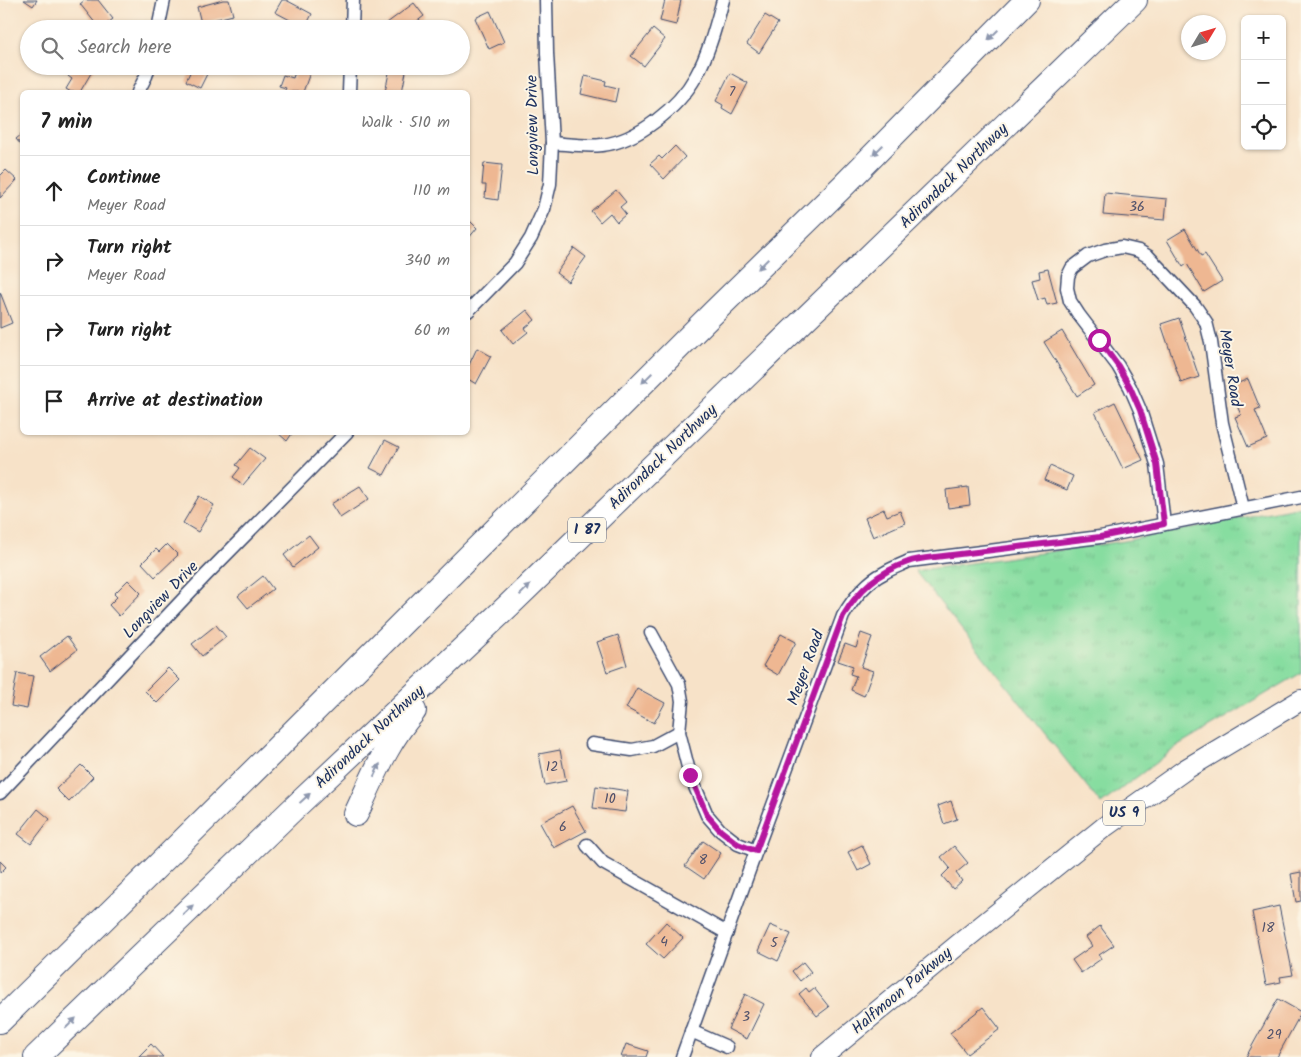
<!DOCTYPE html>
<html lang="en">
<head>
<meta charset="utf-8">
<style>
  :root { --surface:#fff; --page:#f2f2f2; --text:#222; --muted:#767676; --line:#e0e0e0 }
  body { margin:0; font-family:Kalam,sans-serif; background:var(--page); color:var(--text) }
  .controls { position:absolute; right:15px; top:15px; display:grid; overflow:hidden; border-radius:8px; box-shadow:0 1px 4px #0004 }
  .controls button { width:45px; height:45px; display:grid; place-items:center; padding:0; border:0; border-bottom:1px solid var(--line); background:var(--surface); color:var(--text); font:25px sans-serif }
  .compass { position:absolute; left:1181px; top:15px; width:45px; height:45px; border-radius:50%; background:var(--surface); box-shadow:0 1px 4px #0004; rotate:52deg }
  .stop { position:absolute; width:15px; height:15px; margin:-11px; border:4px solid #b5179e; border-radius:50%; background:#fff }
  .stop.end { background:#b5179e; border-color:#fff; box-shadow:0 1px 5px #0008 }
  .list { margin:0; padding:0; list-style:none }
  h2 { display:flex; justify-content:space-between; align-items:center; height:65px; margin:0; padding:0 20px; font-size:21px }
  h2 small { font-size:16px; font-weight:400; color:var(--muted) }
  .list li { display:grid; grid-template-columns:32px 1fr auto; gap:15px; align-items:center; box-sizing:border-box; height:70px; padding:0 20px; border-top:1px solid var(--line) }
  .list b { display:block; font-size:19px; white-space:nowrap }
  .list p { margin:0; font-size:16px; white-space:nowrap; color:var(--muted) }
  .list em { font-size:16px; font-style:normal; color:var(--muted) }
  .icon { flex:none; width:28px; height:28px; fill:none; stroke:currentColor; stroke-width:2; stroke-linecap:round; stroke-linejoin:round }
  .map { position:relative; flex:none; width:1301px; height:1057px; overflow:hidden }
  .search { position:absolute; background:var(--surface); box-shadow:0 1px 4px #0004; left:20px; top:20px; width:450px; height:55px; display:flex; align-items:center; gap:12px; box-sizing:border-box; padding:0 18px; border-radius:28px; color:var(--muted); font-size:19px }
  .panel { position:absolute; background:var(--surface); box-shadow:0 1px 4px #0004; left:20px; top:90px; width:450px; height:345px; border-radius:8px }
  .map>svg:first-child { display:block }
  .grass { fill:url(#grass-tufts); stroke:#51867f }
  .building { fill:#eeb792 }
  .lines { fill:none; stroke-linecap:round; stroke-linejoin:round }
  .street-casing { stroke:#3c4a6e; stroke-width:15 }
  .primary-casing { stroke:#3c4a6e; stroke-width:22 }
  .highway-casing { stroke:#3c4a6e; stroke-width:26 }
  .street { stroke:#fff; stroke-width:12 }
  .primary { stroke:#fff; stroke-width:20 }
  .highway { stroke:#fff; stroke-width:24 }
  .oneway { fill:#8d97ae }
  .route { stroke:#b5179e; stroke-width:6 }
  .labels { text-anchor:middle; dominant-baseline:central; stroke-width:4; stroke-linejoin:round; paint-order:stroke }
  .number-label { font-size:14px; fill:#50516b }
  .shield { fill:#fcf5e5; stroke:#5e6a86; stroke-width:1 }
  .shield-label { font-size:15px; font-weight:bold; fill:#1b2f5e }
  .street-label { font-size:16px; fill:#1b2f5e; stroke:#fcf5e5 }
</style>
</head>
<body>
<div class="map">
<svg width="1301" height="1057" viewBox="0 0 1301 1057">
  <defs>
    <pattern id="grass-tufts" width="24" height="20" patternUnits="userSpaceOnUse" patternTransform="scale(1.25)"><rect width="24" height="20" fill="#87dda0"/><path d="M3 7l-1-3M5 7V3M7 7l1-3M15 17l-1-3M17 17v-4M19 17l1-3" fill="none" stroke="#74be8c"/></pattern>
  </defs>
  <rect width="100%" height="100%" fill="#fcf5e5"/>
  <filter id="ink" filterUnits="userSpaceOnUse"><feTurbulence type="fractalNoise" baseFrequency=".02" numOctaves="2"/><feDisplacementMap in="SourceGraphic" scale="10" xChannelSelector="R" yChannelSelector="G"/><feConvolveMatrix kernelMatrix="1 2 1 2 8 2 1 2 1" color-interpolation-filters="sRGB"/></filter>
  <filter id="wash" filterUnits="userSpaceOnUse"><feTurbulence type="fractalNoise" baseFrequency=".0096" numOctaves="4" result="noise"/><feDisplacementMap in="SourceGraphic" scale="20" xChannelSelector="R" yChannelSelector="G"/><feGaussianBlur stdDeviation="1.12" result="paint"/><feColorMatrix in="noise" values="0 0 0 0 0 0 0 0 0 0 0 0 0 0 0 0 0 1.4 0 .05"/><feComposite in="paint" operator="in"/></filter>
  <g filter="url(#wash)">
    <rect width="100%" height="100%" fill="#f7e2c8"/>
    <path class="grass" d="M1301 506V673L1178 746 1101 804 915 571 1125 541Z"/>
    <g id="blocks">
      <g class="building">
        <path d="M24 0H37L33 6Z"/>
        <path d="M85 0H98L113 19 100 29 80 4Z"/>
        <path d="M223 0H229L233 15 201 23 197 7Z"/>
        <path d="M282 0H286L312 14 305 28 275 12Z"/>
        <path d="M665 0H681L676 25 660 21Z"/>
        <path d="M414 3 424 16 407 29H391L387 23Z"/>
        <path d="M490 11 504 42 489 49 475 18Z"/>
        <path d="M765 15 778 23 759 53 747 44Z"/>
        <path d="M653 29 665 39 644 66 631 56Z"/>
        <path d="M73 66H90L94 68 80 92H71L66 89 72 79 68 76Z"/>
        <path d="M193 66H211L200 88 186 81Z"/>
        <path d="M297 66 311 70 303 92H284L286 88 279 86 283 75 293 78Z"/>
        <path d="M390 68 406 72 402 92H385Z"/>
        <path d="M730 73 748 83 732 114 722 108 723 105 716 101Z"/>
        <path d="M585 76 606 81 605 85 618 88 615 102 581 94Z"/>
        <path d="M22 134V146L16 139Z"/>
        <path d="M675 146 685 157 664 179 650 164 659 156 662 159Z"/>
        <path d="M484 163 502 165 498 200 485 198 486 185H482Z"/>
        <path d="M6 170 17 180 0 198V176Z"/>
        <path d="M616 190 626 202 620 207 626 214 617 222 610 213 600 222 591 211Z"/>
        <path d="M1105 193 1167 199 1165 220 1103 215Z"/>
        <path d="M468 219 477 228 468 239Z"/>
        <path d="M1185 229 1201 256 1205 254 1222 281 1204 292 1187 264 1183 267 1167 240Z"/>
        <path d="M574 248 586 257 568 282 556 273Z"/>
        <path d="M1048 269 1057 303 1047 305 1045 298 1038 300 1032 280 1040 278 1039 271Z"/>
        <path d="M0 292 12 323 0 328Z"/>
        <path d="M527 310 535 320 525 328 528 332 513 344 502 330Z"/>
        <path d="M1179 318 1199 377 1181 383 1161 324Z"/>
        <path d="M1062 331 1094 385 1077 396 1044 342Z"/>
        <path d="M477 348 491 356 476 384 468 379V367Z"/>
        <path d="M1248 379 1260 408 1255 410 1267 439 1248 447 1235 417 1241 415 1229 387Z"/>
        <path d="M1115 402 1143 460 1123 469 1095 412Z"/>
        <path d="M277 432H293L287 441Z"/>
        <path d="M385 440 399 447 384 475 370 468Z"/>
        <path d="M250 448 265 459 243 485 233 477 240 468 236 465Z"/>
        <path d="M1050 466 1073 476 1067 490 1044 480Z"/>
        <path d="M360 486 369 499 340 518 331 504Z"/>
        <path d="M968 487 970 505 948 508 946 490Z"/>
        <path d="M199 496 214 505 198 532 183 523Z"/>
        <path d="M884 509 887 516 900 511 905 523 873 537 865 518Z"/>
        <path d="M309 535 318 547 293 567 284 555Z"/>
        <path d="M167 544 178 555 155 577 142 563 156 549 159 552Z"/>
        <path d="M263 576 273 589 248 608 238 596Z"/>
        <path d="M128 580 141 593 119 616 109 605 117 597 114 594Z"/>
        <path d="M216 625 226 637 202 656 192 644Z"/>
        <path d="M861 633 872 637 861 667 873 671 864 696 851 690 856 676 850 674 853 666 838 661 845 644 856 648Z"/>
        <path d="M781 634 796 642 778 675 763 666Z"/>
        <path d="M618 635 627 665 607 672 597 642Z"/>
        <path d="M67 636 77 650 50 671 40 657Z"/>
        <path d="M168 668 180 680 157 703 145 691Z"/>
        <path d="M17 673 33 676 27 709 11 706Z"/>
        <path d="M637 688 665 703 654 723 626 708Z"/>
        <path d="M560 750 566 781 545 785 539 754Z"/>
        <path d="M81 765 93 777 69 802 56 789Z"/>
        <path d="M596 786 628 791 625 812 593 808Z"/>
        <path d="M951 801 957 819 944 824 938 806Z"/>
        <path d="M572 806 586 831 554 848 540 823Z"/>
        <path d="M38 809 50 819 31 844 18 834Z"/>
        <path d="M703 841 721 853 704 879 685 866Z"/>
        <path d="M862 845 871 864 858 871 848 852Z"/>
        <path d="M954 846 968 863 956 873 962 881 953 889 942 876 950 868 941 857Z"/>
        <path d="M0 861 6 867 0 873Z"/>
        <path d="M1301 872V901L1296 902 1291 874Z"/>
        <path d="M1279 906 1293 975 1280 977 1281 982 1266 985 1252 912Z"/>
        <path d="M666 922 683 938 663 959 646 944Z"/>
        <path d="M770 925 791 934 778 961 758 951Z"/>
        <path d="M1100 926 1114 945 1099 955 1101 959 1081 973 1072 960 1092 946 1086 937Z"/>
        <path d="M803 962 811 972 800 981 792 971Z"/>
        <path d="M806 988 809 992 814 988 829 1007 817 1016 799 994Z"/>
        <path d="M745 994 764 1004 747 1039 728 1029Z"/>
        <path d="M1278 999 1301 1012V1013L1277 1057H1246Z"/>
        <path d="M983 1007 1000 1029 967 1054 950 1033Z"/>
        <path d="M151 1044 163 1057H138Z"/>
        <path d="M626 1044 648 1051 646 1057H621Z"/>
      </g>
    </g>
  </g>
  <g filter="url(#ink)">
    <use href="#blocks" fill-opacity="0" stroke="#3c4a6e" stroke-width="1"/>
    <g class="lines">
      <defs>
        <g id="street">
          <path d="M158 29 164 0"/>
          <path d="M352 29 353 0"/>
          <path d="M138 92 146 76 149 66"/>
          <path d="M349 92 350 66"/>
          <path d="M552 143C568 144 586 147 602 145 638 141 679 107 696 76 709 53 716 25 723 0"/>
          <path d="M468 311 515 263 531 238 544 209 550 184 552 143 547 53 546 0"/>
          <path d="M1164 524 1157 464 1140 410 1130 387 1118 366 1079 315 1070 301 1067 288 1068 276 1072 268 1088 256 1105 250 1122 247 1139 251 1149 257 1195 306 1206 322 1211 342 1222 423 1243 508"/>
          <path d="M651 633 679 684 682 701 679 732 690 775 707 815 720 830 738 844 756 851"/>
          <path d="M592 744 632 750 653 746 679 732"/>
          <path d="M0 793 206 575 347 432"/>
          <path d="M587 845 603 863 727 933"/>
          <path d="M691 1031 727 1047"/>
          <path d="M682 1057 756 851 843 616C853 599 866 582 884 573 892 568 901 565 909 561L1100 537 1301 497"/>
        </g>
        <path id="primary" d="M822 1057 959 944 1103 828 1186 769 1301 700"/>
        <g id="highway">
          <path d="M356 814C373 778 387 741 414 711"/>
          <path d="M0 1021 271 754 714 312 844 185 1027 0"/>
          <path d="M36 1057 291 811 507 607 1135 0"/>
        </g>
      </defs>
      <use href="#street" class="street-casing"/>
      <use href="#primary" class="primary-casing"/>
      <use href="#highway" class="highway-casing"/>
      <use href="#street" class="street"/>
      <use href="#primary" class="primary"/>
      <use href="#highway" class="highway"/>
    </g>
    <defs><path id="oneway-solid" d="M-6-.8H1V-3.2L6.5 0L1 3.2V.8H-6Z" transform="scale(1.25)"/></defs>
    <g class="oneway">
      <use href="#oneway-solid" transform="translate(993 35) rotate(135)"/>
      <use href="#oneway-solid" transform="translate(878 150) rotate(135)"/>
      <use href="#oneway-solid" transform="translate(763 264) rotate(136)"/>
      <use href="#oneway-solid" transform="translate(647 378) rotate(135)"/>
      <use href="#oneway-solid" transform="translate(525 590) rotate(-44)"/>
      <use href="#oneway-solid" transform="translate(377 770) rotate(-64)"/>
      <use href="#oneway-solid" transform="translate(305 798) rotate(-43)"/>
      <use href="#oneway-solid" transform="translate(188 910) rotate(-44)"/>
      <use href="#oneway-solid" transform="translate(71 1023) rotate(-44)"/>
    </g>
  </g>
  <g class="lines" filter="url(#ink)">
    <path class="route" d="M690 775 707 815 720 830 738 844 756 851 843 616C859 589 879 572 908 562 916 559 926 558 935 557L1100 537 1164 524 1157 464 1140 410 1130 387 1118 366 1099 340"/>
  </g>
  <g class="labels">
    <g class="number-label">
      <text x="732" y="92">7</text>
      <text x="1137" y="207">36</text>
      <text x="552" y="767">12</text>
      <text x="610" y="799">10</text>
      <text x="563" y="827">6</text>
      <text x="703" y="860">8</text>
      <text x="1268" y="928">18</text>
      <text x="664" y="942">4</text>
      <text x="774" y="943">5</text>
      <text x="746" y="1017">3</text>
      <text x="1274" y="1035">29</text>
    </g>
    <g class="shield">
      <rect x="568" y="517.5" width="38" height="25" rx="4"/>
      <rect x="1103" y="800.5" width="42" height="25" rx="4"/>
    </g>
    <g class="shield-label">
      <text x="587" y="530">I 87</text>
      <text x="1124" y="813">US 9</text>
    </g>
    <g class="street-label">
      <text transform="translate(533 125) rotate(-91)">Longview Drive</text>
      <text transform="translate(954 176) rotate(-44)">Adirondack Northway</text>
      <text transform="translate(1230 368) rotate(81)">Meyer Road</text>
      <text transform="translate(663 457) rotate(-44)">Adirondack Northway</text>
      <text transform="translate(161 600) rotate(-46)">Longview Drive</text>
      <text transform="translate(806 668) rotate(-70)">Meyer Road</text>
      <text transform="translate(370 737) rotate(-43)">Adirondack Northway</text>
      <text transform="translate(902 991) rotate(-40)">Halfmoon Parkway</text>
    </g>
  </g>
</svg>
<div class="controls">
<button>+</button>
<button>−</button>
<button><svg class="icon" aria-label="locate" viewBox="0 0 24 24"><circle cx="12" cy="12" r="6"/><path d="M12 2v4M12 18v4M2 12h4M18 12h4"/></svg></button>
</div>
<svg class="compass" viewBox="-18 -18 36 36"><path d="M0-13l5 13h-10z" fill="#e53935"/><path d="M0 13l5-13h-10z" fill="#767676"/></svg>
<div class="stop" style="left:1099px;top:340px"></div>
<div class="stop end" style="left:690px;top:775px"></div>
<div class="search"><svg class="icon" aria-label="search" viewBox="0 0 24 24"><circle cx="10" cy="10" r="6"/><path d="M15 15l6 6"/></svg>Search here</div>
<section class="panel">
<h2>7 min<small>Walk · 510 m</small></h2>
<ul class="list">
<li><svg class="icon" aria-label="ahead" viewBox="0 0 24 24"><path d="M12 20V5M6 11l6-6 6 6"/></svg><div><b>Continue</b><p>Meyer Road</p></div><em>110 m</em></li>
<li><svg class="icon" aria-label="right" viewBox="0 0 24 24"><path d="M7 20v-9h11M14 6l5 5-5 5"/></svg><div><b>Turn right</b><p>Meyer Road</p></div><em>340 m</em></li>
<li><svg class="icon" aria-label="right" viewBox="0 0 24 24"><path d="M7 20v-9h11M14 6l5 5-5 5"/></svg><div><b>Turn right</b></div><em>60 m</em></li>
<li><svg class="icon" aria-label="arrive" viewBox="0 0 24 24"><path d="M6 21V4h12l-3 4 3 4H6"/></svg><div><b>Arrive at destination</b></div></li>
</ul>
</section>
</div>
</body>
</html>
